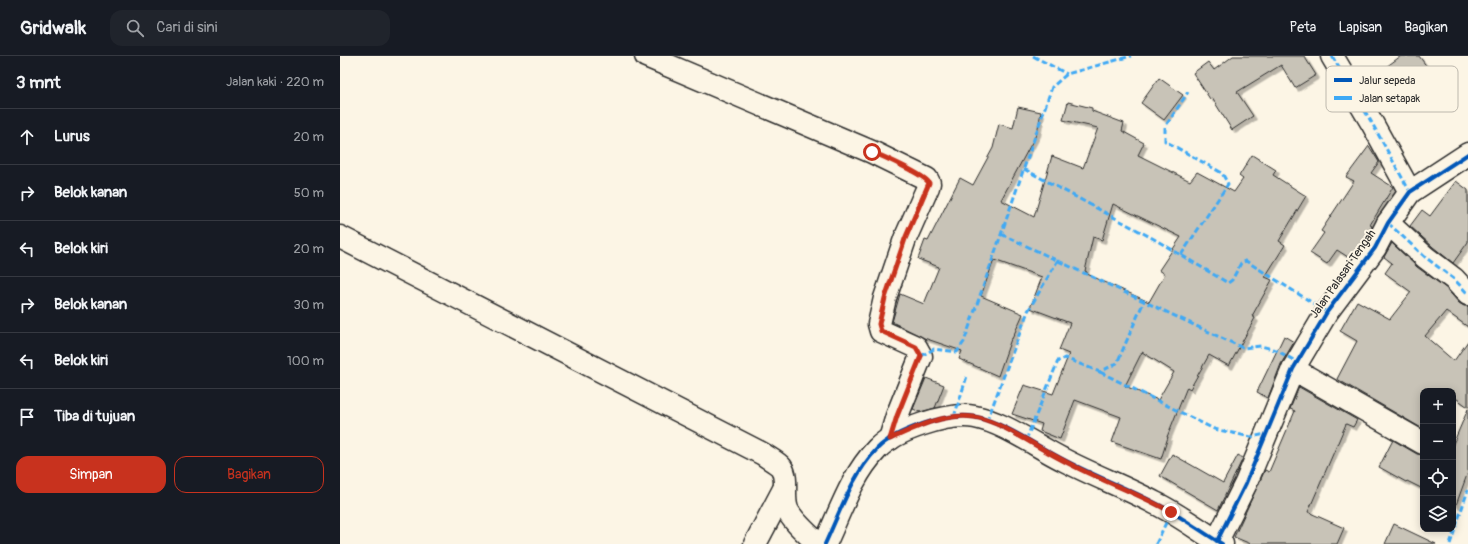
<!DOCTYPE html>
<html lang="id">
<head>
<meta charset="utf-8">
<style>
  :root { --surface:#171b24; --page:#20242c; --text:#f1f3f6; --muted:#9ea1a6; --line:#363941; --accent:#c8321e }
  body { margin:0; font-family:Pangolin,sans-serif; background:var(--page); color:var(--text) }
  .controls { position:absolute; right:12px; bottom:12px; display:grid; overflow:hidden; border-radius:8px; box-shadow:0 2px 10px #0003 }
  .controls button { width:36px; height:36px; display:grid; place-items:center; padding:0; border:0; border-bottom:1px solid var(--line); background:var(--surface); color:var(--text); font:20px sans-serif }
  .stop { position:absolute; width:12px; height:12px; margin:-9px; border:3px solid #c8321e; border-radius:50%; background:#fff }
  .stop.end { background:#c8321e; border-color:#fff; box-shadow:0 1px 4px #0008 }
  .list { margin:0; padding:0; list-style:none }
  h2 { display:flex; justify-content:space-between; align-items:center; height:52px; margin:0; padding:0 16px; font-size:17px }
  h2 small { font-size:13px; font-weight:400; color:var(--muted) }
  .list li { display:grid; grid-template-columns:26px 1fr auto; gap:12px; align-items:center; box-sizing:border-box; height:56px; padding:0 16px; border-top:1px solid var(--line) }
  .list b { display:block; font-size:15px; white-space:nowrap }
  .list em { font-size:13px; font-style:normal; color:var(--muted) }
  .actions { display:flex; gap:8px; padding:12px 16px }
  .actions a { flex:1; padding:9px 0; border:1px solid var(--accent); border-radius:12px; text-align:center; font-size:14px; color:var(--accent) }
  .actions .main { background:var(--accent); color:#fff }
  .icon { flex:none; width:22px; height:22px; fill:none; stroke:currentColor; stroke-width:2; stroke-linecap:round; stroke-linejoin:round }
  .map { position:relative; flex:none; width:1128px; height:488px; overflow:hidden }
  header { display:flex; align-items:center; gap:24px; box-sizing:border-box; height:56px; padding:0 20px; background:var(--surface); border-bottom:1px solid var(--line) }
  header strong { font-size:19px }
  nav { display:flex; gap:22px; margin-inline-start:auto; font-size:14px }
  .search { width:280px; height:36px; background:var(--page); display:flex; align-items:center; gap:10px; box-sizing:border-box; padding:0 14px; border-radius:12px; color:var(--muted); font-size:15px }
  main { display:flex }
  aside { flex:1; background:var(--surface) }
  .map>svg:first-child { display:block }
  .building { fill:#c8c3b7; stroke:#2b2b2b; fill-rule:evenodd; filter:url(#shadow) }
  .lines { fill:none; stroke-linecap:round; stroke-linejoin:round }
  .minor-casing { stroke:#2b2b2b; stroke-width:25 }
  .minor { stroke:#fcf5e5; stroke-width:22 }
  .quiet { stroke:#3fa9f5; stroke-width:3; stroke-dasharray:6 3; stroke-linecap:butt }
  .cycleway-casing { stroke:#fcf5e5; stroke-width:6 }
  .cycleway { stroke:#0057b8; stroke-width:4 }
  .route { stroke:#c8321e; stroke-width:5 }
  .labels { text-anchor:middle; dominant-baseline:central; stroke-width:4; stroke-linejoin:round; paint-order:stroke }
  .street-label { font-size:12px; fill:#2b2b2b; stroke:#fcf5e5 }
  .key { fill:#fcf5e5; stroke:#bdb8ad; stroke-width:1 }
  .key-label { font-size:11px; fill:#2b2b2b }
</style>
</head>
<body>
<header>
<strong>Gridwalk</strong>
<div class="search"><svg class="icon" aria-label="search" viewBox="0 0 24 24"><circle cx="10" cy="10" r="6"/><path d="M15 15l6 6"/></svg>Cari di sini</div>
<nav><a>Peta</a><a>Lapisan</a><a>Bagikan</a></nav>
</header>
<main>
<aside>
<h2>3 mnt<small>Jalan kaki · 220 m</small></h2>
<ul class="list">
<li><svg class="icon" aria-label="ahead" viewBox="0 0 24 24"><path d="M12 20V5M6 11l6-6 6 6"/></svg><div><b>Lurus</b></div><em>20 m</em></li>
<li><svg class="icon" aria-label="right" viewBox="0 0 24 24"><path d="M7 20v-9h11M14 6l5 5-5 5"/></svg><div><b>Belok kanan</b></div><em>50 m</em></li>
<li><svg class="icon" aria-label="left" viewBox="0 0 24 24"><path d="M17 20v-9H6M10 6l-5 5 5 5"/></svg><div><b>Belok kiri</b></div><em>20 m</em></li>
<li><svg class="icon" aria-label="right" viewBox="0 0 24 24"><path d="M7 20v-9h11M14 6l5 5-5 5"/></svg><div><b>Belok kanan</b></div><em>30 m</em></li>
<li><svg class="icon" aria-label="left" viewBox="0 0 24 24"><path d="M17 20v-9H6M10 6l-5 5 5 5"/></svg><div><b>Belok kiri</b></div><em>100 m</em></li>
<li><svg class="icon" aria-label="arrive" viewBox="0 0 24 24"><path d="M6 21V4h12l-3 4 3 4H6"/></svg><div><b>Tiba di tujuan</b></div></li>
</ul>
<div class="actions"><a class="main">Simpan</a><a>Bagikan</a></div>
</aside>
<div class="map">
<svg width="1128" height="488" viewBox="0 0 1128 488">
  <defs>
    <filter id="shadow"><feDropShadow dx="3.5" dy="3.5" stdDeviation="0" flood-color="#0004"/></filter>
  </defs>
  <rect width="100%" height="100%" fill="#fcf5e5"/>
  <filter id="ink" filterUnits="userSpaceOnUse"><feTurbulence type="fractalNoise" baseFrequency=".025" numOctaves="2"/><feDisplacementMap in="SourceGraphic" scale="8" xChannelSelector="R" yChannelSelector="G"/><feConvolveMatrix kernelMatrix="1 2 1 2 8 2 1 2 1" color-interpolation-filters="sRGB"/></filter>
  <g filter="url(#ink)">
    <g class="building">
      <path d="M893 0H964L976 19 955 32 941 9 897 36 913 60 892 74 872 42 870 43 853 17 868 6 874 14Z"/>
      <path d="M1061 0H1079L1099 27 1073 46 1046 11Z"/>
      <path d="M819 22 843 39 824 64 801 47Z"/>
      <path d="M728 46 752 52V55L784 67 782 75 804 87 798 99 850 125 857 116 894 136 903 123 899 120 912 99 936 114 933 119 966 140 939 185 945 189 925 221 932 224 912 260 915 262 889 310 869 299 850 333 847 331 827 381H828L821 403 772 386 781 361 735 344 720 383 700 375 702 368 672 358 684 329 713 338 729 298 719 294 730 267 690 252 702 221 654 204 641 240 683 258 672 283H671L658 320 619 303 622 295 584 282 552 266 560 238 584 248 599 211 578 203 585 184 588 185 620 122 633 129 653 92 659 68 673 72 678 51 701 56 697 77 661 144 694 161 712 100 743 112 758 72 723 64ZM773 148 841 181 819 214 825 218 809 246 747 218V216L745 215 753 181 762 184ZM802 296 834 316 818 344 785 330Z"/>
      <path d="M1029 90 1039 106 1031 117 1053 131 1030 169 1032 170 1024 185 1011 203 997 194 987 208 970 197 984 177 981 175 1014 125 1006 121Z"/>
      <path d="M1116 125 1128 134V186L1113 207 1093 191 1070 170 1082 154 1090 160Z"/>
      <path d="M1052 187 1077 211 1106 232 1119 247 1124 250H1128V271L1106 255 1085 280 1114 305 1128 285V351L1113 340V335H1083V373L997 323 1017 285 1000 275 1017 245 1050 263 1071 236 1045 217 1052 207 1044 201Z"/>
      <path d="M944 280 954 286 941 308 928 342 917 336Z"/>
      <path d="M586 322 604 329 595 352 580 356 573 353Z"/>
      <path d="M959 331 1017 364 1013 371 1006 368 968 456 1004 472 997 488H911L894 481 925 414 929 416 955 355 950 353Z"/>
      <path d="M1128 353V416L1116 449 1113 447V388Z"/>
      <path d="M1053 384 1077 398 1083 399V433L1067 425 1066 426 1039 411Z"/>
      <path d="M832 398 883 427 898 399 903 402 878 454 820 420Z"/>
      <path d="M1054 468 1096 488H1045Z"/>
    </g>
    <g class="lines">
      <defs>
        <g id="minor">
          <path d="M306 0 532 96 587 123 589 127 588 131 565 183 545 242 539 268 541 275 576 291 581 300 557 360 550 383"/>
          <path d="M992 0 1032 67 1070 136"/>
          <path d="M1048 167 1085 201 1114 223 1128 238"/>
          <path d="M0 181 423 398C428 402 437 406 441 411 449 423 442 440 447 453 452 465 469 479 478 488"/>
          <path d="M953 313 1083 387"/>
          <path d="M877 485 906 427 953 313 987 256 1035 192 1048 167 1070 136 1128 98"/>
          <path d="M415 488 444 433"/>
          <path d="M485 488C500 456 512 419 537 393 555 374 609 356 635 361 663 366 696 390 722 403 752 419 785 431 815 447 838 458 860 475 882 488"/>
        </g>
      </defs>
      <use href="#minor" class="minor-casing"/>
      <use href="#minor" class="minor"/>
      <g class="quiet">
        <path d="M693 0 727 18"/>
        <path d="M992 0 1032 67 1070 136"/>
        <path d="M684 113 814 183 888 227 892 224 901 207 906 205 987 256"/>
        <path d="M1048 167 1085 201 1114 223 1128 238"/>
        <path d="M661 178 903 292 921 290 936 294 957 306"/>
        <path d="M841 199 888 128 882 117 825 85V71L848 36"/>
        <path d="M581 300 594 293 617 296 624 286 712 31 727 18 791 0"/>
        <path d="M760 316 874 373 911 381 926 378"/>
        <path d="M614 361 627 320"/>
        <path d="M647 365 688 255 718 204"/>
        <path d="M686 384 718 305 725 302 760 316 777 307 804 245"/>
        <path d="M816 488 831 456"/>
        <path d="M1110 488 1128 434"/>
      </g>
      <defs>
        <g id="cycleway">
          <path d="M877 485 906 427 953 313 987 256 1035 192 1048 167 1070 136 1128 98"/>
          <path d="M485 488C500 456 512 419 537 393 555 374 609 356 635 361 663 366 696 390 722 403 752 419 785 431 815 447 838 458 860 475 882 488"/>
        </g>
      </defs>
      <use href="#cycleway" class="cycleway-casing"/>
      <use href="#cycleway" class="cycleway"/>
    </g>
  </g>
  <g class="lines" filter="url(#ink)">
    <path class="route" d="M532 96C542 100 585 119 589 127L565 183 545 242 539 268 541 275 576 291 581 300 557 360 550 383C576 371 604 357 634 361 653 364 670 375 687 384 704 394 722 404 740 413 770 428 802 439 831 456"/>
  </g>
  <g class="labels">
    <g class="street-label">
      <text transform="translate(1003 218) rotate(-55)">Jalan Palasari Tengah</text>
    </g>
  </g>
  <rect x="986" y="10" width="132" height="46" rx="6" class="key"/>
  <rect x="994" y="22" width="18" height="4" fill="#0057b8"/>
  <rect x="994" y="40" width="18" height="4" fill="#3fa9f5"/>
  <g class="key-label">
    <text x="1019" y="28">Jalur sepeda</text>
    <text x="1019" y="46">Jalan setapak</text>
  </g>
</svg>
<div class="controls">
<button>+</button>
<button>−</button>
<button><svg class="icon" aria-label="locate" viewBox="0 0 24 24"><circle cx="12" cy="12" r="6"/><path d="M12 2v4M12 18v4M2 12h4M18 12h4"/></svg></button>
<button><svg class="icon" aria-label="layers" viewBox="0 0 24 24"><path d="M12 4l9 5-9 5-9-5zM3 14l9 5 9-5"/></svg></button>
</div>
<div class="stop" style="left:532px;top:96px"></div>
<div class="stop end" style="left:831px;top:456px"></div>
</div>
</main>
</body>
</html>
